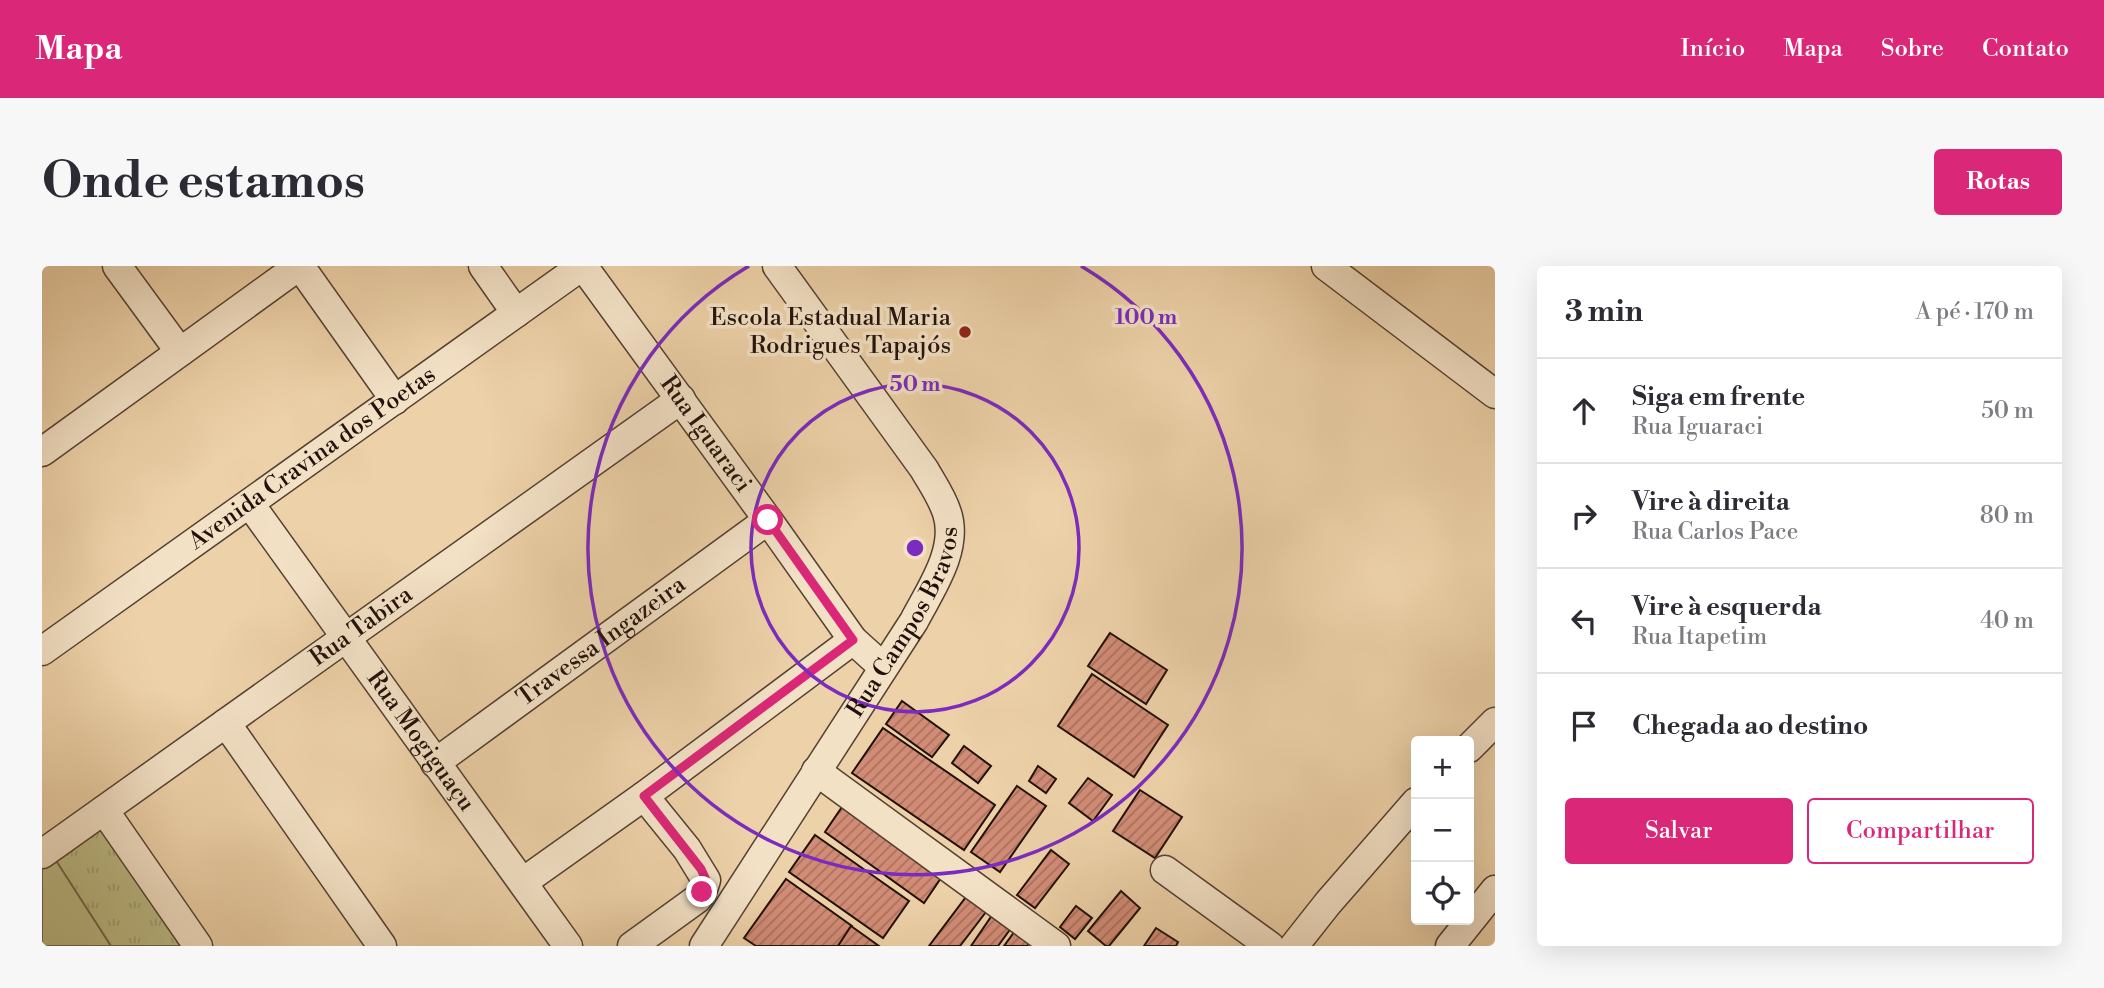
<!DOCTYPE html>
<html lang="pt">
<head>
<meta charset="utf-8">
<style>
  :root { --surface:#fff; --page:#f7f7f7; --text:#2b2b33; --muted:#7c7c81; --line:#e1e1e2; --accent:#db2777 }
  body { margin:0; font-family:"Libre Bodoni",serif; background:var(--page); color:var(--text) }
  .controls { position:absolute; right:21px; bottom:21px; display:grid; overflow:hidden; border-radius:7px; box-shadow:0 7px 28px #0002 }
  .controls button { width:63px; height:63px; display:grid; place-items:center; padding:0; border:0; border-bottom:2px solid var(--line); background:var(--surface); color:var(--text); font:35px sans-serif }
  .stop { position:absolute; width:21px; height:21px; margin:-16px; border:5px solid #db2777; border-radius:50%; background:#fff }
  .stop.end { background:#db2777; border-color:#fff; box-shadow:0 2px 7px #0008 }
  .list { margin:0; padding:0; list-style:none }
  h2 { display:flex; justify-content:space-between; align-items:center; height:91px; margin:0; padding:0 28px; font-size:30px }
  h2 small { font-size:23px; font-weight:400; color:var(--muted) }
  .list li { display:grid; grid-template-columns:46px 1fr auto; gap:21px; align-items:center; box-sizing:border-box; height:105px; padding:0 28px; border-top:2px solid var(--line) }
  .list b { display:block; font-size:26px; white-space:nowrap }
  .list p { margin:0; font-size:23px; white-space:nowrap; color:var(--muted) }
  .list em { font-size:23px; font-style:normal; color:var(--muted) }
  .actions { display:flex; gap:14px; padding:21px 28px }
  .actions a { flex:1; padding:16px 0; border:2px solid var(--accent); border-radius:7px; text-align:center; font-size:24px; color:var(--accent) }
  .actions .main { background:var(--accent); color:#fff }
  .icon { flex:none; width:38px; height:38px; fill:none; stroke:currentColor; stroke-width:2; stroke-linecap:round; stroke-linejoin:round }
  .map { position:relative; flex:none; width:1453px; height:680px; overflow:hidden; border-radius:7px }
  header { display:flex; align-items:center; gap:42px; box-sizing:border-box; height:98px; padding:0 35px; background:var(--accent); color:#fff }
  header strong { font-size:33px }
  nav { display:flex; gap:38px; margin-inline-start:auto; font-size:24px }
  .intro { display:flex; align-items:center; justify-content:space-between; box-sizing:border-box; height:168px; padding:0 42px }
  h1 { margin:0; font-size:49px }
  .button { padding:18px 32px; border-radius:7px; background:var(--accent); color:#fff; font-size:24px; font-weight:700 }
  main { display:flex; gap:42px; padding:0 42px }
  aside { flex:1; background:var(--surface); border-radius:7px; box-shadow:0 7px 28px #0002 }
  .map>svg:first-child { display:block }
  .park { fill:url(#park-tufts); stroke:#6e6648; stroke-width:2 }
  .pitch { fill:#bbba85; stroke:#6e6648; stroke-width:2 }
  .building { fill:url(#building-hatch); stroke:#22110a; stroke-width:2 }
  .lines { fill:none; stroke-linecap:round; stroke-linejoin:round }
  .minor-casing { stroke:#554132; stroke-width:31 }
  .minor { stroke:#f3e1c6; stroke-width:28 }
  .route { stroke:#db2777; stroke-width:9 }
  .ring { fill:none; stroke:#7b2cbf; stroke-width:3.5 }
  .poi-dot { fill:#8f2418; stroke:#f3e1c6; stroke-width:2.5 }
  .labels { text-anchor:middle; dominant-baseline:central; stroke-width:7; stroke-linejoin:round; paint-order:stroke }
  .poi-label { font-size:24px; fill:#22110a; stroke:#f3e1c6; text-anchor:end }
  .street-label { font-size:24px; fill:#22110a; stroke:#f3e1c6 }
  .centre { fill:#7b2cbf; stroke:#f3e1c6; stroke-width:3.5 }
  .ring-label { font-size:21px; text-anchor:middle; font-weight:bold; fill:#7b2cbf; stroke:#f3e1c6; stroke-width:7; stroke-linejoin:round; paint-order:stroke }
</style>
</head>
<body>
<header>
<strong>Mapa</strong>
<nav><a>Início</a><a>Mapa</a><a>Sobre</a><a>Contato</a></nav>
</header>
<div class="intro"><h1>Onde estamos</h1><a class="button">Rotas</a></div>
<main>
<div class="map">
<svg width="1453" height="680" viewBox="0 0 1453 680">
  <defs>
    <pattern id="park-tufts" width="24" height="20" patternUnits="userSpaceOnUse" patternTransform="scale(1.75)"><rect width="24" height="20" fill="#bbba85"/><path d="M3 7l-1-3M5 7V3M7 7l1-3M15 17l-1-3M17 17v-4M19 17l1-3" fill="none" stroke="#a09f72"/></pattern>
    <pattern id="building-hatch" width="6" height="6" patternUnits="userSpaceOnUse" patternTransform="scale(1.75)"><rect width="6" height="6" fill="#d28c76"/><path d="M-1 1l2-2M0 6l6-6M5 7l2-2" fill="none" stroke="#aa715f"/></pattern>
  </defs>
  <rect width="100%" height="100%" fill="#edd1a8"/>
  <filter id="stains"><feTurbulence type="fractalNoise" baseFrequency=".00286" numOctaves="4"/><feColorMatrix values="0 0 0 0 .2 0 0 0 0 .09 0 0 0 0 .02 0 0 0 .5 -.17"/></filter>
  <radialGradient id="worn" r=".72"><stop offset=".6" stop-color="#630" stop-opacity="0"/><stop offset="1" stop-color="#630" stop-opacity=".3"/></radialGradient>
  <path class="park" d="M62 544 145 680H0V589Z"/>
  <path class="pitch" d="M13 593 69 680H0V603Z"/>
  <g class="building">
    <path d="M1068 367 1125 404 1104 438 1046 400Z"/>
    <path d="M1050 408 1126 459 1092 511 1016 460Z"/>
    <path d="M860 435 907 469 890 491 844 458Z"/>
    <path d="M841 462 953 539 922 584 810 507Z"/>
    <path d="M922 480 949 500 936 517 910 497Z"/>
    <path d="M996 500 1014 513 1004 527 987 515Z"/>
    <path d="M1046 512 1070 529 1051 555 1027 537Z"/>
    <path d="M975 520 1004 540 958 606 929 586Z"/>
    <path d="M1098 524 1140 551 1113 592 1071 565Z"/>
    <path d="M802 538 901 609 882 637 783 566Z"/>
    <path d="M773 569 867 635 841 672 747 606Z"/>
    <path d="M1009 584 1027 598 993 642 975 629Z"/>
    <path d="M744 613 810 660 796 680H714L702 672Z"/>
    <path d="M930 623 950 638 918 680H887Z"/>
    <path d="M1079 625 1098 642 1067 680H1064L1046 665Z"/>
    <path d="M1034 640 1050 652 1033 673 1018 661Z"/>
    <path d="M953 645 972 658 956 680H929Z"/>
    <path d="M809 660 837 680H796Z"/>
    <path d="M1114 662 1136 676 1134 680H1102Z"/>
    <path d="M973 665 988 676 985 680H962Z"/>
  </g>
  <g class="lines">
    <defs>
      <g id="minor">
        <path d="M75 0 138 86"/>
        <path d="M258 0 353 134"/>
        <path d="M441 0 474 47"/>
        <path id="s1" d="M541 0 726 254 811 374 841 401"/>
        <path d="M1284 0 1453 128"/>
        <path d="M0 186 257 0"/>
        <path id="s2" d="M208 238 526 680"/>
        <path id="s3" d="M0 385 540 0"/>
        <path d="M184 457 340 680"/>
        <path d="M1427 482 1453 456"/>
        <path id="s4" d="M393 497 726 254"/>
        <path d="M774 505 1014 680"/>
        <path d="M62 544 156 680"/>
        <path id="s5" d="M0 588 639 133"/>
        <path d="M1123 604 1228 680"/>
        <path d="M481 616 602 530 811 374"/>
        <path d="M590 680 655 633 660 626 664 614 645 583 602 530"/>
        <path id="s6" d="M662 680 872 355C888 324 917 284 905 247 900 231 890 217 882 203L735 0"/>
        <path d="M1252 680 1286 637 1374 536"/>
        <path d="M1408 680 1453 624"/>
      </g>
    </defs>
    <use href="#minor" class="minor-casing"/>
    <use href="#minor" class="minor"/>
  </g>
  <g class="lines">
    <path class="route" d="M660 626 664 614 659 603 602 530 811 374 726 254"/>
  </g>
  <g class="ring">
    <circle cx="873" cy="282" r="164"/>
    <path d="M1039 0A327 327 0 1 1 707 0"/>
  </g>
  <circle class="poi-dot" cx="923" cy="66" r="7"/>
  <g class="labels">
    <g class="poi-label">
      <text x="909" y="52">Escola Estadual Maria<tspan x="909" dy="28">Rodrigues Tapajós</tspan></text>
    </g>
    <g class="street-label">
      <text stroke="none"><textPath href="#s1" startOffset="208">Rua Iguaraci</textPath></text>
      <text stroke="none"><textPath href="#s3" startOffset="332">Avenida Cravina dos Poetas</textPath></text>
      <text stroke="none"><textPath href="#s6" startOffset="382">Rua Campos Bravos</textPath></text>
      <text stroke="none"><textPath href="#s5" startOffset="392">Rua Tabira</textPath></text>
      <text stroke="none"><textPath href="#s4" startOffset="206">Travessa Ingazeira</textPath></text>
      <text stroke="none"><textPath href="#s2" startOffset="292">Rua Mogiguaçu</textPath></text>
    </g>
  </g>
  <circle cx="873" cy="282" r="10" class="centre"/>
  <g class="ring-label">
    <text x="1104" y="58">100 m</text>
    <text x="873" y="125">50 m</text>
  </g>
  <rect width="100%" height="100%" filter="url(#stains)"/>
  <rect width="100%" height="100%" fill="url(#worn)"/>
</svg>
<div class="controls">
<button>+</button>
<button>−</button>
<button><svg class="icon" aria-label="locate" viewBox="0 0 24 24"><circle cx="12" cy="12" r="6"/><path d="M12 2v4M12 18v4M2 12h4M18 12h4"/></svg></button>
</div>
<div class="stop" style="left:726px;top:254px"></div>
<div class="stop end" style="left:660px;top:626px"></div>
</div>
<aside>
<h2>3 min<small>A pé · 170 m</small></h2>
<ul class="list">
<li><svg class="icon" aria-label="ahead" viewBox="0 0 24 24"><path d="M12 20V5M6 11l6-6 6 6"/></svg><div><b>Siga em frente</b><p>Rua Iguaraci</p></div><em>50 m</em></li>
<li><svg class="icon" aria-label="right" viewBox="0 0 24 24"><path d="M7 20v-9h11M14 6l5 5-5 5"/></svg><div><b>Vire à direita</b><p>Rua Carlos Pace</p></div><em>80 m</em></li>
<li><svg class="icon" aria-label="left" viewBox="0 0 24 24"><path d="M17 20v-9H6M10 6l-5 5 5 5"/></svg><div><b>Vire à esquerda</b><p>Rua Itapetim</p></div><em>40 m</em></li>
<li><svg class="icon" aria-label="arrive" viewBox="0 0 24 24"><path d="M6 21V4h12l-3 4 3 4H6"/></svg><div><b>Chegada ao destino</b></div></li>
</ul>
<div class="actions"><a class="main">Salvar</a><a>Compartilhar</a></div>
</aside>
</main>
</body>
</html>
